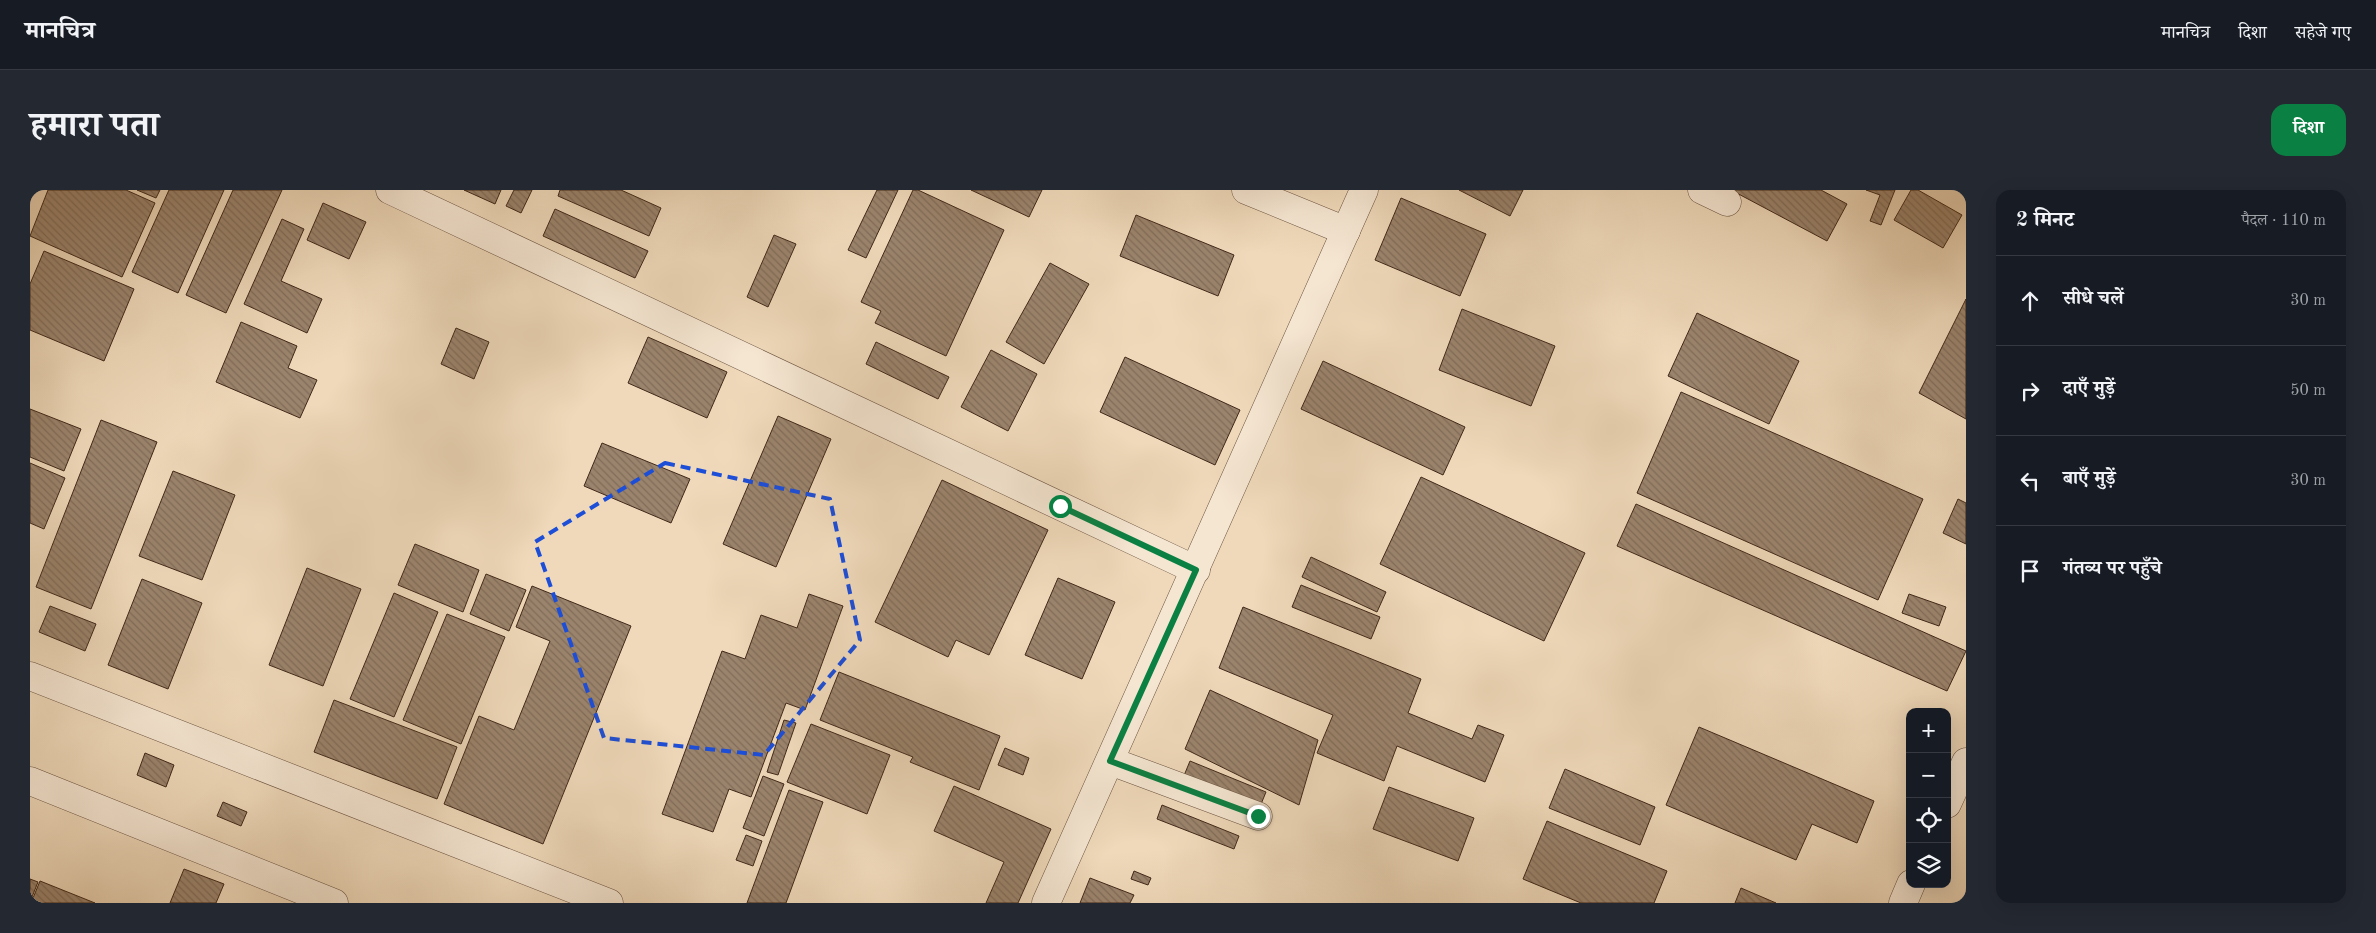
<!DOCTYPE html>
<html lang="hi">
<head>
<meta charset="utf-8">
<style>
  :root { --surface:#171b24; --page:#242831; --text:#f1f3f6; --muted:#9ea1a6; --line:#363941; --accent:#0b8043 }
  body { margin:0; font-family:"Old Standard TT","Noto Serif Devanagari",serif; background:var(--page); color:var(--text) }
  .controls { position:absolute; right:15px; bottom:15px; display:grid; overflow:hidden; border-radius:10px; box-shadow:0 5px 20px #0002 }
  .controls button { width:45px; height:45px; display:grid; place-items:center; padding:0; border:0; border-bottom:1px solid var(--line); background:var(--surface); color:var(--text); font:25px sans-serif }
  .stop { position:absolute; width:15px; height:15px; margin:-11px; border:4px solid #0b8043; border-radius:50%; background:#fff }
  .stop.end { background:#0b8043; border-color:#fff; box-shadow:0 1px 5px #0008 }
  .list { margin:0; padding:0; list-style:none }
  h2 { display:flex; justify-content:space-between; align-items:center; height:65px; margin:0; padding:0 20px; font-size:21px }
  h2 small { font-size:16px; font-weight:400; color:var(--muted) }
  .list li { display:grid; grid-template-columns:32px 1fr auto; gap:15px; align-items:center; box-sizing:border-box; height:90px; padding:0 20px; border-top:1px solid var(--line) }
  .list b { display:block; font-size:19px; white-space:nowrap }
  .list em { font-size:16px; font-style:normal; color:var(--muted) }
  .icon { flex:none; width:28px; height:28px; fill:none; stroke:currentColor; stroke-width:2; stroke-linecap:round; stroke-linejoin:round }
  .map { position:relative; flex:none; width:1936px; height:713px; overflow:hidden; border-radius:15px }
  header { display:flex; align-items:center; gap:30px; box-sizing:border-box; height:70px; padding:0 25px; background:var(--surface); border-bottom:1px solid var(--line) }
  header strong { font-size:24px }
  nav { display:flex; gap:28px; margin-inline-start:auto; font-size:18px }
  .intro { display:flex; align-items:center; justify-content:space-between; box-sizing:border-box; height:120px; padding:0 30px }
  h1 { margin:0; font-size:35px }
  .button { padding:12px 22px; border-radius:15px; background:var(--accent); color:#fff; font-size:18px; font-weight:700 }
  main { display:flex; gap:30px; padding:0 30px }
  aside { flex:1; background:var(--surface); border-radius:15px; box-shadow:0 5px 20px #0002 }
  .map>svg:first-child { display:block }
  .building { fill:url(#building-back-hatch); stroke:#402819 }
  .lines { fill:none; stroke-linecap:round; stroke-linejoin:round }
  .minor-casing { stroke:#6c5441; stroke-width:29 }
  .minor { stroke:#f5e6d2; stroke-width:28 }
  .route { stroke:#0b8043; stroke-width:6 }
  .marked { fill:none; stroke:#1d4ed8; stroke-width:4; stroke-dasharray:10 6; stroke-linejoin:round }
</style>
</head>
<body>
<header>
<strong>मानचित्र</strong>
<nav><a>मानचित्र</a><a>दिशा</a><a>सहेजे गए</a></nav>
</header>
<div class="intro"><h1>हमारा पता</h1><a class="button">दिशा</a></div>
<main>
<div class="map">
<svg width="1936" height="713" viewBox="0 0 1936 713">
  <defs>
    <pattern id="building-back-hatch" width="6" height="6" patternUnits="userSpaceOnUse" patternTransform="scale(1.25)"><rect width="6" height="6" fill="#9b846d"/><path d="M-1 5l2 2M0 0l6 6M5-1l2 2" fill="none" stroke="#806c59"/></pattern>
  </defs>
  <rect width="100%" height="100%" fill="#efd9ba"/>
  <filter id="stains"><feTurbulence type="fractalNoise" baseFrequency=".004" numOctaves="4"/><feColorMatrix values="0 0 0 0 .2 0 0 0 0 .09 0 0 0 0 .02 0 0 0 .5 -.17"/></filter>
  <radialGradient id="worn" r=".72"><stop offset=".6" stop-color="#630" stop-opacity="0"/><stop offset="1" stop-color="#630" stop-opacity=".3"/></radialGradient>
  <g class="building">
    <path d="M18 0H96L125 13 92 87 0 46Z"/>
    <path d="M107 0H130L126 8Z"/>
    <path d="M139 0H194L148 103 102 82Z"/>
    <path d="M203 0H252L196 123 156 105Z"/>
    <path d="M434 0H471L465 14Z"/>
    <path d="M484 0H502L491 23 476 16Z"/>
    <path d="M530 0H591L631 18 619 46 528 6Z"/>
    <path d="M847 0H868L836 68 818 60Z"/>
    <path d="M883 0H888L974 40 916 166 845 133 851 121 831 112Z"/>
    <path d="M941 0H1012L999 27Z"/>
    <path d="M1429 0H1493L1480 26Z"/>
    <path d="M1701 0H1791L1817 14 1797 51Z"/>
    <path d="M1836 0H1865L1851 35 1840 31 1850 5Z"/>
    <path d="M1881 0H1888L1932 25 1913 58 1864 30Z"/>
    <path d="M1371 8 1456 44 1430 106 1345 70Z"/>
    <path d="M293 13 336 32 319 69 277 50Z"/>
    <path d="M525 19 618 61 605 88 513 46Z"/>
    <path d="M1106 25 1204 65 1188 106 1090 66Z"/>
    <path d="M252 29 274 39 251 91 292 109 277 143 214 114Z"/>
    <path d="M744 45 766 54 738 117 717 107Z"/>
    <path d="M14 61 104 99 74 171 0 140V94Z"/>
    <path d="M1020 73 1059 94 1014 174 976 152Z"/>
    <path d="M1936 109V229L1889 203Z"/>
    <path d="M1432 119 1525 156 1501 216 1409 180Z"/>
    <path d="M1667 123 1769 171 1739 234 1638 186Z"/>
    <path d="M211 132 267 156 258 178 287 190 270 228 186 192Z"/>
    <path d="M426 138 459 152 444 189 411 174Z"/>
    <path d="M618 147 697 182 677 228 598 193Z"/>
    <path d="M846 152 919 187 908 209 836 174Z"/>
    <path d="M961 160 1007 184 978 241 931 217Z"/>
    <path d="M1095 167 1210 220 1185 275 1070 222Z"/>
    <path d="M1293 171 1435 237 1413 285 1271 219Z"/>
    <path d="M1651 202 1893 309 1848 410 1607 303Z"/>
    <path d="M0 219 51 239 34 281 0 267Z"/>
    <path d="M748 226 801 249 746 377 693 354Z"/>
    <path d="M71 230 127 252 61 419 6 397Z"/>
    <path d="M572 253 660 289 641 333 554 296Z"/>
    <path d="M0 273 35 288 14 339 0 333Z"/>
    <path d="M143 281 205 305 172 390 109 366Z"/>
    <path d="M1391 287 1555 363 1514 451 1350 374Z"/>
    <path d="M912 290 1018 340 959 465 926 450 918 467 845 432Z"/>
    <path d="M1928 309 1936 313V354L1913 343Z"/>
    <path d="M1606 314 1936 461 1917 501 1587 356Z"/>
    <path d="M385 354 449 380 433 422 368 395Z"/>
    <path d="M1281 367 1356 402 1347 422 1272 387Z"/>
    <path d="M277 378 331 399 293 496 239 475Z"/>
    <path d="M456 384 496 400 479 441 440 424Z"/>
    <path d="M1028 388 1085 412 1052 489 995 465Z"/>
    <path d="M112 389 172 413 138 499 78 475Z"/>
    <path d="M1271 395 1350 427 1341 449 1262 417Z"/>
    <path d="M502 396 601 436 513 654 414 614 449 526 484 540 520 451 486 437Z"/>
    <path d="M364 403 408 422 364 527 320 509Z"/>
    <path d="M779 404 813 416 775 520 756 513 721 607 699 599 683 642 632 624 692 461 715 469 731 425 767 438Z"/>
    <path d="M1879 404 1916 417 1909 436 1872 423Z"/>
    <path d="M20 416 66 434 55 461 9 442Z"/>
    <path d="M1213 417 1391 489 1378 523 1442 549 1448 535 1474 545 1455 592 1367 556 1354 591 1287 563 1303 525 1189 478Z"/>
    <path d="M417 424 475 447 431 554 373 530Z"/>
    <path d="M809 482 970 546 949 600 880 572 883 567 790 530Z"/>
    <path d="M1180 500 1288 550 1269 615 1155 559Z"/>
    <path d="M304 510 427 557 407 609 284 562Z"/>
    <path d="M754 530 766 533 748 585 737 582Z"/>
    <path d="M781 534 860 565 837 624 757 592Z"/>
    <path d="M1669 537 1844 611 1827 653 1782 634 1766 670 1636 615Z"/>
    <path d="M975 558 999 568 993 585 968 575Z"/>
    <path d="M115 563 144 575 136 597 107 585Z"/>
    <path d="M1160 571 1236 602 1229 619 1153 588Z"/>
    <path d="M1535 579 1625 617 1610 655 1519 618Z"/>
    <path d="M733 586 754 594 734 646 713 638Z"/>
    <path d="M924 596 1021 639 988 713H956L974 672 904 641Z"/>
    <path d="M1359 597 1444 628 1428 671 1343 639Z"/>
    <path d="M759 600 793 612 756 713H717Z"/>
    <path d="M193 612 217 622 211 636 187 626Z"/>
    <path d="M1132 615 1209 646 1204 659 1127 629Z"/>
    <path d="M1517 631 1637 681 1624 713H1551L1493 689Z"/>
    <path d="M716 645 732 651 723 676 706 670Z"/>
    <path d="M154 679 194 694 186 713H140Z"/>
    <path d="M1104 681 1121 688 1118 695 1101 689Z"/>
    <path d="M1060 688 1104 705 1100 713H1050Z"/>
    <path d="M0 689 8 692 0 712Z"/>
    <path d="M10 691 65 713H1Z"/>
    <path d="M1711 698 1746 713H1705Z"/>
  </g>
  <g class="lines">
    <defs>
      <g id="minor">
        <path d="M360 0 1166 380"/>
        <path d="M1216 0 1316 41"/>
        <path d="M1672 0 1697 12"/>
        <path d="M0 486 579 713"/>
        <path d="M1080 571 1228 626"/>
        <path d="M0 591 304 713"/>
        <path d="M1917 614 1936 572"/>
        <path d="M1016 713 1334 0"/>
        <path d="M1873 713 1881 694"/>
      </g>
    </defs>
    <use href="#minor" class="minor-casing"/>
    <use href="#minor" class="minor"/>
  </g>
  <g class="lines">
    <path class="route" d="M1030 316 1166 380 1080 571 1228 626"/>
  </g>
  <path class="marked" d="M635 273 800 309 830 450 734 565 574 548 505 352Z"/>
  <rect width="100%" height="100%" filter="url(#stains)"/>
  <rect width="100%" height="100%" fill="url(#worn)"/>
</svg>
<div class="controls">
<button>+</button>
<button>−</button>
<button><svg class="icon" aria-label="locate" viewBox="0 0 24 24"><circle cx="12" cy="12" r="6"/><path d="M12 2v4M12 18v4M2 12h4M18 12h4"/></svg></button>
<button><svg class="icon" aria-label="layers" viewBox="0 0 24 24"><path d="M12 4l9 5-9 5-9-5zM3 14l9 5 9-5"/></svg></button>
</div>
<div class="stop" style="left:1030px;top:316px"></div>
<div class="stop end" style="left:1228px;top:626px"></div>
</div>
<aside>
<h2>2 मिनट<small>पैदल · 110 m</small></h2>
<ul class="list">
<li><svg class="icon" aria-label="ahead" viewBox="0 0 24 24"><path d="M12 20V5M6 11l6-6 6 6"/></svg><div><b>सीधे चलें</b></div><em>30 m</em></li>
<li><svg class="icon" aria-label="right" viewBox="0 0 24 24"><path d="M7 20v-9h11M14 6l5 5-5 5"/></svg><div><b>दाएँ मुड़ें</b></div><em>50 m</em></li>
<li><svg class="icon" aria-label="left" viewBox="0 0 24 24"><path d="M17 20v-9H6M10 6l-5 5 5 5"/></svg><div><b>बाएँ मुड़ें</b></div><em>30 m</em></li>
<li><svg class="icon" aria-label="arrive" viewBox="0 0 24 24"><path d="M6 21V4h12l-3 4 3 4H6"/></svg><div><b>गंतव्य पर पहुँचे</b></div></li>
</ul>
</aside>
</main>
</body>
</html>
